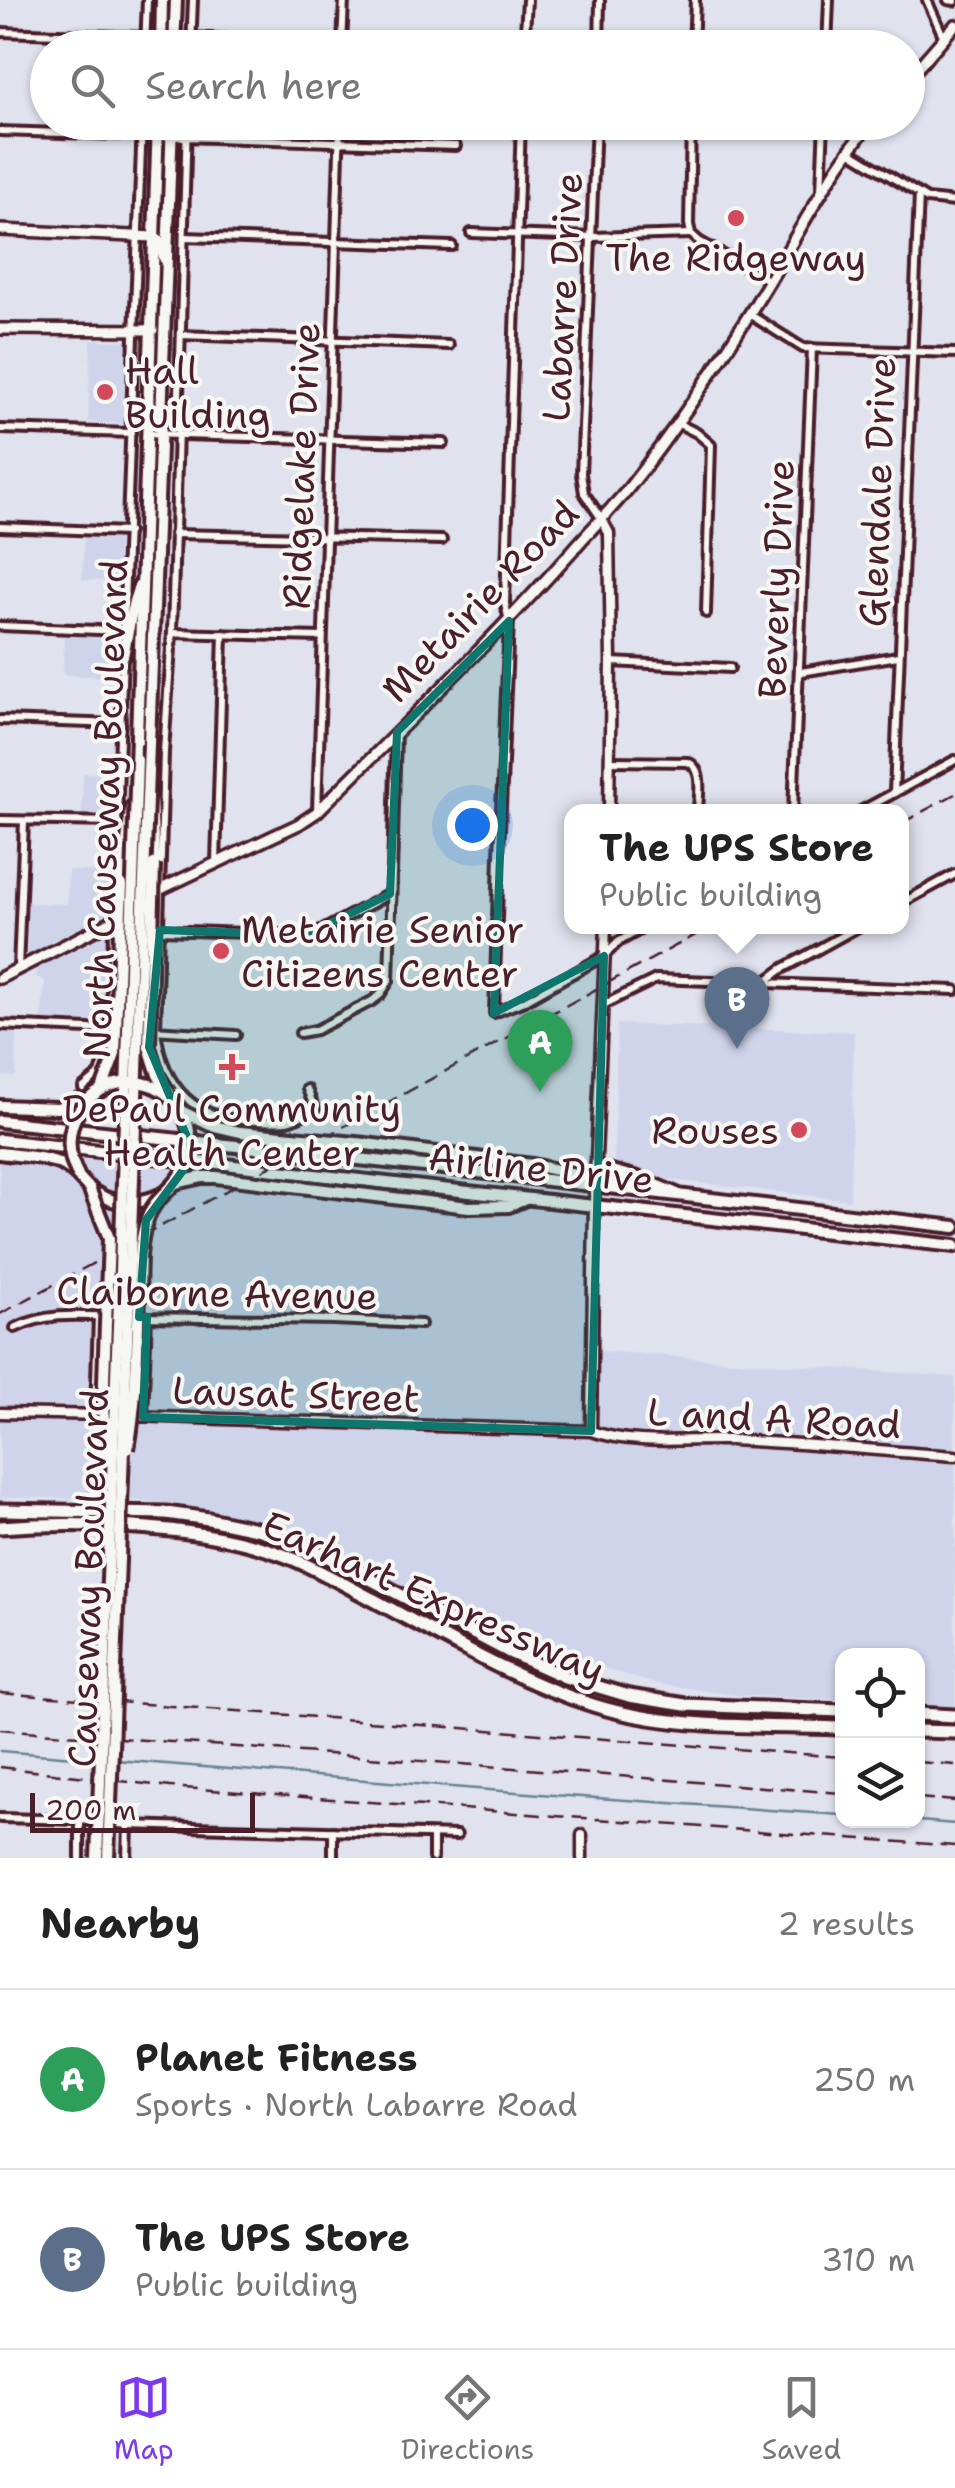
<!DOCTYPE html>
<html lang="en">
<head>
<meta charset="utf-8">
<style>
  :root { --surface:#fff; --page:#f6f6f6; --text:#222; --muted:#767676; --line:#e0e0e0; --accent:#7c3aed }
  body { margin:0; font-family:"Shantell Sans",sans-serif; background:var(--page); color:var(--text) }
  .controls { position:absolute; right:30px; bottom:30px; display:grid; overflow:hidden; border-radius:20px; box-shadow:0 2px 8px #0004 }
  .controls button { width:90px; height:90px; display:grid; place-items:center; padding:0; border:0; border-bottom:2px solid var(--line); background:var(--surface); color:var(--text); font:50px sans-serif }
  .scale { position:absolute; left:30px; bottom:25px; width:225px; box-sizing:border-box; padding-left:10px; border:5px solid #4a1f2b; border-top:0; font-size:28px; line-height:35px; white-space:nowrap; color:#4a1f2b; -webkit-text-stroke:8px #f6f6f2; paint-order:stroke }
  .you { position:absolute; left:472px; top:825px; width:35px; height:35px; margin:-25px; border:8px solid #fff; border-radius:50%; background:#1a73e8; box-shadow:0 0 0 15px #1a73e833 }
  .badge { display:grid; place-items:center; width:65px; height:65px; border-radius:50%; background:var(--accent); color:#fff; font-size:32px; font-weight:700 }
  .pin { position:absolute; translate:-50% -82px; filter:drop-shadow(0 2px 5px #0008) }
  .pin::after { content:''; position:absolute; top:52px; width:35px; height:30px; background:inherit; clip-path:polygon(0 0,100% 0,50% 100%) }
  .popup { position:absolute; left:564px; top:804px; width:345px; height:130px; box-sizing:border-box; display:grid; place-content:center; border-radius:20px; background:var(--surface); filter:drop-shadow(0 2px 8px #0005); font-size:32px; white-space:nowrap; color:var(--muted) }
  .popup b { font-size:38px; color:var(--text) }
  .popup::after { content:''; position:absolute; left:50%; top:100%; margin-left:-20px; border:20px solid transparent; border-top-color:var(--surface) }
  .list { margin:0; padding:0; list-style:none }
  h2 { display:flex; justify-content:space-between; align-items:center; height:130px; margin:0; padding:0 40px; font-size:42px }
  h2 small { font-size:32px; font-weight:400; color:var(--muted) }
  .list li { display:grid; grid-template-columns:65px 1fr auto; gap:30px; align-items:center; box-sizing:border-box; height:180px; padding:0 40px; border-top:2px solid var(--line) }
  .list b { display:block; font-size:38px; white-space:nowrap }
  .list p { margin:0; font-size:32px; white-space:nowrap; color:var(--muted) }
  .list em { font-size:32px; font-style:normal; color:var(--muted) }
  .icon { flex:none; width:55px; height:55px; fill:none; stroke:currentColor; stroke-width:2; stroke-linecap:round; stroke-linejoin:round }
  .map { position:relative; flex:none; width:955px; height:1858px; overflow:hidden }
  .search { position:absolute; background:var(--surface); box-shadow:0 2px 8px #0004; left:30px; right:30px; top:30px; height:110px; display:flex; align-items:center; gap:25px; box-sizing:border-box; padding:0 35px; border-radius:55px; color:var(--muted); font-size:38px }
  .sheet { height:490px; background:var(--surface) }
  nav { display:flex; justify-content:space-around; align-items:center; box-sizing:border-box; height:140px; border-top:2px solid var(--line); background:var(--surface); font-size:28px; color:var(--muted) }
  nav a { display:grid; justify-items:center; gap:5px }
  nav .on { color:var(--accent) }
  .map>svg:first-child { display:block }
  .built { fill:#d0d4eb }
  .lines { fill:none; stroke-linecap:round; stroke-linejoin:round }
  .stream { stroke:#668392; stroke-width:2.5 }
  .minor-casing { stroke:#4a1f2b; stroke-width:14 }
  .tertiary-casing { stroke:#4a1f2b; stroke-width:15 }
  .secondary-casing { stroke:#4a1f2b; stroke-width:16 }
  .trunk-casing { stroke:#4a1f2b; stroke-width:18 }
  .motorway-casing { stroke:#4a1f2b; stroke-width:19 }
  .minor { stroke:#f6f6f2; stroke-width:6 }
  .tertiary { stroke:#f6f6f2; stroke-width:8 }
  .secondary { stroke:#f6f6f2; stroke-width:9 }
  .trunk { stroke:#f6f6f2; stroke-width:10 }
  .motorway { stroke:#f6f6f2; stroke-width:11 }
  .rail { stroke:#4a1f2b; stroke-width:2.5; stroke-dasharray:15 8; stroke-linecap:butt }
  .trunk-bridge-casing { stroke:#4a1f2b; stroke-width:18; stroke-linecap:butt }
  .trunk-bridge { stroke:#f6f6f2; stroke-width:10 }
  .marked { fill:#0f766e; fill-opacity:0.2; stroke:#0f766e; stroke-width:8; stroke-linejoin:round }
  .poi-dot { fill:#d1495b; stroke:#f6f6f2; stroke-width:4 }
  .labels { text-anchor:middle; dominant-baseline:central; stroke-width:8; stroke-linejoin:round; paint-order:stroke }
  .poi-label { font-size:38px; fill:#4a1f2b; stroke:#f6f6f2 }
  .street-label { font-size:38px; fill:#4a1f2b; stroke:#f6f6f2 }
</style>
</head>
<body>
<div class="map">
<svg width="955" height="1858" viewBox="0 0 955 1858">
  <rect width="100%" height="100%" fill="#e0e2ee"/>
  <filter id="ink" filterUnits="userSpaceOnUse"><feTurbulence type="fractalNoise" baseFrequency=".01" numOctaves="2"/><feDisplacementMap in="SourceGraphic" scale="20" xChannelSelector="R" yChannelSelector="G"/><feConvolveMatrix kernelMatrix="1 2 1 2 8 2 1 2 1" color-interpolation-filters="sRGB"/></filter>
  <g filter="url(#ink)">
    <g class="built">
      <path d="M91 340 126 341 123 424 88 422Z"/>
      <path d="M84 538 118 539 117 581 82 580Z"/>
      <path d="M64 636 115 638 113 677 63 675Z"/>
      <path d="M83 773 110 774 109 816 82 815Z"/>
      <path d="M68 870 107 872 106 917 27 956 28 903 67 904Z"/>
      <path d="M108 929 103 1022 41 1020 45 981 37 977 35 967Z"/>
      <path d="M617 1024 854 1032 850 1200 671 1180 614 1165Z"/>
      <path d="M0 1028H17L16 1077 0 1076Z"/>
      <path d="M0 1155 91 1160 588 1215 586 1350 955 1377V1706L918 1704V1656H842V1700L734 1695 652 1683 526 1644 450 1609 295 1530 214 1510 135 1500 10 1497 0 1499Z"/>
    </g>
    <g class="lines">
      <g class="stream">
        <path d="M0 1751 98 1759"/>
        <path d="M116 1760 553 1795 842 1815"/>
        <path d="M907 1820 955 1824"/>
      </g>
      <defs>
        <g id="minor">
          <path d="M927 0 944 38"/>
          <path d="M948 0 955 1"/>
          <path d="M0 32 146 37"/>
          <path d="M191 37 418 48"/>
          <path d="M342 46 344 0"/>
          <path d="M145 48 147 0"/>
          <path d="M191 48 193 0"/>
          <path d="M524 48 527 0"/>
          <path d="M599 48 600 0"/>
          <path d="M693 48 695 0"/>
          <path d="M827 48 829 0"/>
          <path d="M187 122 172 633 164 752 156 1030C163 1089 195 1121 255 1121 284 1122 288 1124 315 1109L307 1089"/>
          <path d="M521 122 505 604 509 621 499 855 494 1013 524 1001 604 956 618 942 647 926"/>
          <path d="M596 122 581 474 584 493 601 518"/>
          <path d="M691 122 689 224 691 234 699 241 770 281"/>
          <path d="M0 131 456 146"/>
          <path d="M849 151 927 199 955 202"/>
          <path d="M821 190 824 122"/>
          <path d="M471 233 593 237 691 234"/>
          <path d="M184 237 452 246"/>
          <path d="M749 314 803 348 955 353"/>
          <path d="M181 335 449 345"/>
          <path d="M677 423 697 433 711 445 706 613"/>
          <path d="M0 429 131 433"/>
          <path d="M148 434 444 443"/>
          <path d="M0 527 128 532"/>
          <path d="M174 534 442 540"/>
          <path d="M0 626 123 631"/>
          <path d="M123 632 142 122"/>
          <path d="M172 633 322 637"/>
          <path d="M611 662 730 668"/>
          <path d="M801 672 898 656"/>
          <path d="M0 720 121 724"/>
          <path d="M610 761 688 762C705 770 698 795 698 812"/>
          <path d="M894 793 919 194"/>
          <path d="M317 810 340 122"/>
          <path d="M793 812 812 348"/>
          <path d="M859 812 955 760"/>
          <path d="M0 820 118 822"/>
          <path d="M216 863 223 634"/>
          <path d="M902 903 955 874"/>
          <path d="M160 930 306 935 323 930 389 894"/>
          <path d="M18 969 24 821"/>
          <path d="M766 981 782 969 860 926"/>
          <path d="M603 1005 656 979 955 990"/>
          <path d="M0 1025 110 1030"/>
          <path d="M152 1030 236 1035"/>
          <path d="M300 1033 316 1030 372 1001 380 995 389 981 396 733"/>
          <path d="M83 1088 100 1074 109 1046 123 654"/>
          <path d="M139 1317 334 1320 421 1324"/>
          <path d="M15 1328C49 1311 84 1316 121 1317"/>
          <path d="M95 1414 98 1316"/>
          <path d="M143 1417 147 1317"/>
          <path d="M0 1818 80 1820 128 1825 457 1835"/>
          <path d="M333 1831V1858"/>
          <path d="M80 1858V1820"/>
          <path d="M127 1858 128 1825"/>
          <path d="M433 1858V1835"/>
        </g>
        <g id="tertiary">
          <path d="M601 518 609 533 611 662 609 812"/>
          <path d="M0 1413 107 1415"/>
          <path d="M131 1416 591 1431C634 1446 685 1439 730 1440 805 1443 880 1451 955 1456"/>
          <path d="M591 1431 594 1204 606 926"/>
          <path d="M582 1858V1835"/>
        </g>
        <g id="secondary">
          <path d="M908 79 955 25"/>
          <path d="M0 230 154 237 159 240 164 259"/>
          <path d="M0 329 153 330"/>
          <path d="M151 896 161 889 299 824 317 812C403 726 491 642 572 551 590 530 610 511 628 489 680 424 726 353 769 282 802 227 830 172 871 122"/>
          <path d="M0 978 122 916"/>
        </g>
        <g id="trunk">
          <path d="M161 48 162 0"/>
          <path d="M174 48 176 0"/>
          <path d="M123 656 134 601 139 586"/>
          <path d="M149 744 172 122"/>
          <path d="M136 766 158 122"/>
          <path d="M151 795 154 864"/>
          <path d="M122 885 131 808"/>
          <path d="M0 1106 58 1108 90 1096"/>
          <path d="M0 1121 443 1168 955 1227"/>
          <path d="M0 1140 955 1246"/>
          <path d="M0 1153C21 1156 44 1156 63 1165 74 1170 79 1178 87 1186 108 1206 137 1206 162 1194"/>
          <path d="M533 1165 567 1172 590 1184"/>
          <path d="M596 1167 638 1178 677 1194"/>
          <path d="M469 1207 509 1206 526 1199"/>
        </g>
        <g id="motorway">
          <path d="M0 1510 166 1513 209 1519 261 1530 309 1547 509 1652 565 1677 629 1696 685 1705 842 1711"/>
          <path d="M0 1527C85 1521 207 1525 286 1556 316 1568 345 1585 374 1600 446 1639 515 1680 593 1705 672 1730 761 1725 842 1728"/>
          <path d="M918 1714 955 1716"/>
          <path d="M918 1731 955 1732"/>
        </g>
      </defs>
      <use href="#minor" class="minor-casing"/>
      <use href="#tertiary" class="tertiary-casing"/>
      <use href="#secondary" class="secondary-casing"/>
      <use href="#trunk" class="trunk-casing"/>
      <use href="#motorway" class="motorway-casing"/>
      <use href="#minor" class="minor"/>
      <use href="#tertiary" class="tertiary"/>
      <use href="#secondary" class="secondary"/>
      <use href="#trunk" class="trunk"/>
      <use href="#motorway" class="motorway"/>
      <g class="rail">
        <path d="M902 823 955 794"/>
        <path d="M0 1314 712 926"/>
        <path d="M0 1693 842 1757"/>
        <path d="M0 1729 842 1793"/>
        <path d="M918 1762 955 1765"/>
        <path d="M0 1767 171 1787 955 1846"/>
        <path d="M918 1798 955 1801"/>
      </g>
      <defs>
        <g id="trunk-bridge">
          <path d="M154 864 149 1047 158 1075 169 1093"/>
          <path d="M102 1089 115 1054 122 885"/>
          <path d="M181 1111 210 1125 240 1132 366 1144 533 1165"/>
          <path d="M78 1175C40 1101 141 1045 182 1112 195 1134 192 1165 174 1184 163 1196 152 1203 147 1220 138 1243 140 1271 139 1296 137 1347 137 1399 128 1449"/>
          <path d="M175 1183 202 1177H216L469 1207"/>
          <path d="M89 1188 109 1238 103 1410 107 1451"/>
          <path d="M97 1858 119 1300 137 760"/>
          <path d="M108 1858 149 744"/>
        </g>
      </defs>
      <use href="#trunk-bridge" class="trunk-bridge-casing"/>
      <use href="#trunk-bridge" class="trunk-bridge"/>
    </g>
  </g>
  <path class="marked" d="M509 621 494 1013 604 956 591 1431 143 1417 147 1317H139L146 1220 184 1169 190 1144 149 1047 160 930 306 935 390 894 397 732Z"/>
  <g class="poi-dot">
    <circle cx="736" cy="218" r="10"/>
    <circle cx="105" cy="392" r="10"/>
    <circle cx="221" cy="951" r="10"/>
    <path d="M227 1052h10v10h10v10h-10v10h-10v-10h-10v-10h10z"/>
    <circle cx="799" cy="1130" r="10"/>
  </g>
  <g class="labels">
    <g class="poi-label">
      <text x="736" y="257">The Ridgeway</text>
      <text x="125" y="370" text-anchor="start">Hall<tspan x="125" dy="44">Building</tspan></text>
      <text x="241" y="929" text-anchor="start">Metairie Senior<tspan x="241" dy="44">Citizens Center</tspan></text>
      <text x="232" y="1108">DePaul Community<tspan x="232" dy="44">Health Center</tspan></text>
      <text x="779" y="1130" text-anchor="end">Rouses</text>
    </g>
    <g class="street-label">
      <text transform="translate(562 297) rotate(-87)">Labarre Drive</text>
      <text transform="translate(301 466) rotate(-88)">Ridgelake Drive</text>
      <text transform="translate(877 492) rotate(-88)">Glendale Drive</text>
      <text transform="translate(776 579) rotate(-88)">Beverly Drive</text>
      <text transform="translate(480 601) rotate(-46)">Metairie Road</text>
      <text transform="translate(105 809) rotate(-88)">North Causeway Boulevard</text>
      <text transform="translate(541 1168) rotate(6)">Airline Drive</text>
      <text transform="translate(217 1293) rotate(1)">Claiborne Avenue</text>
      <text transform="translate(296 1394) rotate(2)">Lausat Street</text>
      <text transform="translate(774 1418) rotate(3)">L and A Road</text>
      <text transform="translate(88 1578) rotate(-88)">Causeway Boulevard</text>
      <text transform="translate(434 1597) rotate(24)">Earhart Expressway</text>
    </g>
  </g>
</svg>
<div class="controls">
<button><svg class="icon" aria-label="locate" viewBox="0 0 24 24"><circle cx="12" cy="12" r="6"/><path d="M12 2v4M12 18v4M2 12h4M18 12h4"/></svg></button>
<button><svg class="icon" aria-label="layers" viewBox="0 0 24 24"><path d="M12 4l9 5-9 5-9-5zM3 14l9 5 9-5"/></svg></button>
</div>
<div class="scale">200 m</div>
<div class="you"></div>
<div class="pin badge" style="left:540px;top:1092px;background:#2e9e5b">A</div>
<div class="pin badge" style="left:737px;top:1049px;background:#5c6f8a">B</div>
<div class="popup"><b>The UPS Store</b>Public building</div>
<div class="search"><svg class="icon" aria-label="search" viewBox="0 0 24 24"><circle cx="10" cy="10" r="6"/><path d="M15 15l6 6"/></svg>Search here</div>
</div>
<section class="sheet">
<h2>Nearby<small>2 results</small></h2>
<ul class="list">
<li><span class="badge" style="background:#2e9e5b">A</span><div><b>Planet Fitness</b><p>Sports · North Labarre Road</p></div><em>250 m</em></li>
<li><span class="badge" style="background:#5c6f8a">B</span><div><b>The UPS Store</b><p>Public building</p></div><em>310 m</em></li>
</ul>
</section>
<nav>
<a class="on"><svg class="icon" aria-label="map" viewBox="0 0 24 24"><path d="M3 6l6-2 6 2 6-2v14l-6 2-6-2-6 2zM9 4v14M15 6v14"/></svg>Map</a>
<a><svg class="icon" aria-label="directions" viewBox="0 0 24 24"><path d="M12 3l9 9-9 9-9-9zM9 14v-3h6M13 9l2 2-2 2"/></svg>Directions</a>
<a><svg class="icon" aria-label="saved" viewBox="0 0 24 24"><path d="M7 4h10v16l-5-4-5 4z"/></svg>Saved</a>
</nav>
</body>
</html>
